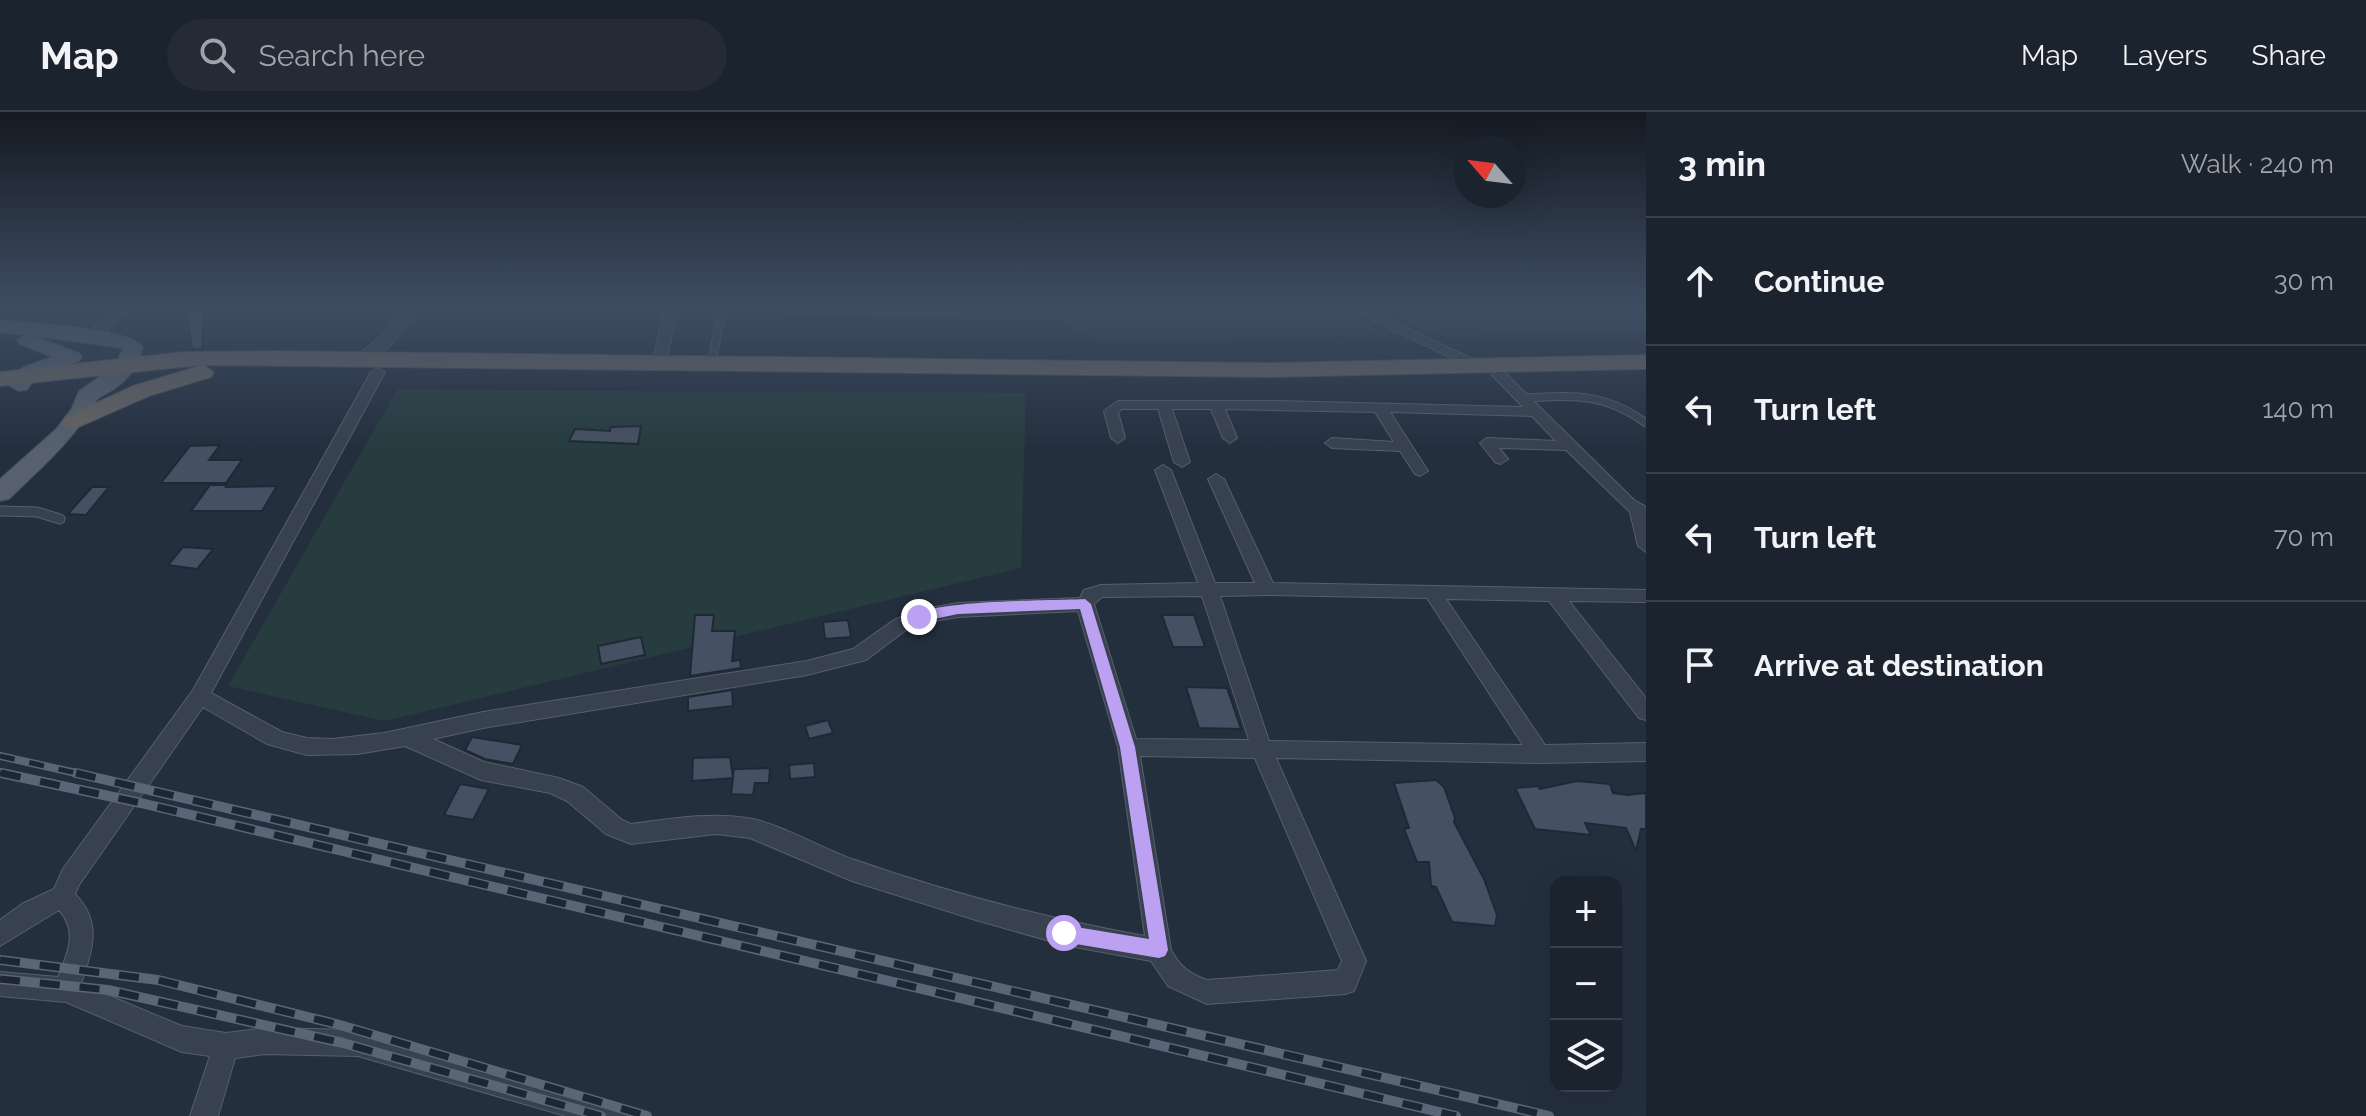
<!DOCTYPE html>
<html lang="en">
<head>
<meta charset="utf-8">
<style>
  :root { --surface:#1b232e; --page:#242b36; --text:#f1f3f6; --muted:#a0a4aa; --line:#39404a }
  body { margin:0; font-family:Raleway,sans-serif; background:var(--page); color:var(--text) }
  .controls { position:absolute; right:24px; bottom:24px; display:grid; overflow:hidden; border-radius:16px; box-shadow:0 8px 32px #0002 }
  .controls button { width:72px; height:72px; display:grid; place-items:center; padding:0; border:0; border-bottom:2px solid var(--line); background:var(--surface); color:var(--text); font:40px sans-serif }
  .compass { position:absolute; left:1454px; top:24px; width:72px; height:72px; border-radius:50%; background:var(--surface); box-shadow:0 8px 32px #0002; rotate:298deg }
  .stop { position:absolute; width:24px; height:24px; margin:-18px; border:6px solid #bca0f2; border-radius:50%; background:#fff }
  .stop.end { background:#bca0f2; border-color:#fff; box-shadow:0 2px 8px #0008 }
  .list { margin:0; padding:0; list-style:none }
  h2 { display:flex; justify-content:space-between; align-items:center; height:104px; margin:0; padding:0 32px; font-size:34px }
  h2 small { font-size:26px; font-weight:400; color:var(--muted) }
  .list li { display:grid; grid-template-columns:52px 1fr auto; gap:24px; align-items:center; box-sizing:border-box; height:128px; padding:0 32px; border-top:2px solid var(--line) }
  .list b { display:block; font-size:30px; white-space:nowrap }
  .list em { font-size:26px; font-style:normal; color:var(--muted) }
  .icon { flex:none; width:44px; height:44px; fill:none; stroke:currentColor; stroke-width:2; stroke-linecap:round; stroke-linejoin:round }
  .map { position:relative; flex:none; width:1646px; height:1004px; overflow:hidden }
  header { display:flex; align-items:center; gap:48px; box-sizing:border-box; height:112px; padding:0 40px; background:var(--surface); border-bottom:2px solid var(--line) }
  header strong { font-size:38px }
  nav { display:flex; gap:44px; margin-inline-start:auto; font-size:28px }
  .search { width:560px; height:72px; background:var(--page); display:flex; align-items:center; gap:20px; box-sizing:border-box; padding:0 28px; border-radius:44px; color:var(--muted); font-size:30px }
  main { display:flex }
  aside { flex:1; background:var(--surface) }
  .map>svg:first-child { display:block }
  .green { fill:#263c3f }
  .building { fill:#455162; stroke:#1f2835; stroke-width:2 }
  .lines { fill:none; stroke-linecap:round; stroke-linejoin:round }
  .service-far1-casing { stroke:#565f6c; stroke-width:9 }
  .service-casing { stroke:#565f6c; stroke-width:11 }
  .minor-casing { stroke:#565f6c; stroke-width:2 }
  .tertiary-casing { stroke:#565f6c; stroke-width:2 }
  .primary-casing { stroke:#414a57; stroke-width:2 }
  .trunk-casing { stroke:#434c59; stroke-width:2 }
  .service-far1 { stroke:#38414e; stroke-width:7 }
  .service { stroke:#38414e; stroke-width:9 }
  .minor { fill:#38414e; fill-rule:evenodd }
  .tertiary { fill:#38414e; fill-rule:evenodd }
  .primary { fill:#56606e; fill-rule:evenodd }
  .trunk { fill:#656462; fill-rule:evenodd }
  .rail-far1-casing { stroke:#5a6575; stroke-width:8 }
  .rail-casing { stroke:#5a6575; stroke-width:10 }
  .rail-far1 { stroke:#1d2633; stroke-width:5; stroke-dasharray:15; stroke-linecap:butt }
  .rail { stroke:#1d2633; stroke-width:7; stroke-dasharray:20; stroke-linecap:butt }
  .route { fill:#bca0f2 }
</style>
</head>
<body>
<header>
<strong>Map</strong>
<div class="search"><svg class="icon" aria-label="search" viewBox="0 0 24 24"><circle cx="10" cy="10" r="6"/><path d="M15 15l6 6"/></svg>Search here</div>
<nav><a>Map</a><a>Layers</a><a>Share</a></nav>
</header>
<main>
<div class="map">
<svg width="1646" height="1004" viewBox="0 0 1646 1004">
  <rect width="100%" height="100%" fill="#242f3e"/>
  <g class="green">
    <path d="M780 196H1335L1393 223 1100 229 1056 207 781 203Z"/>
    <path d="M1382 196H1646V221L1439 224Z"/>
    <path d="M397 278 1026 281 1021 456 385 609 228 574Z"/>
  </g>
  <g class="building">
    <path d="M187 196H204L202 237H192Z"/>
    <path d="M641 314 638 332 569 329 575 317 610 319 611 315Z"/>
    <path d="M220 333 209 348H242L226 371H161L190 334Z"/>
    <path d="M210 373H227L226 375 277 374 262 399H191Z"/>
    <path d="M92 375H109L86 403 68 402Z"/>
    <path d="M183 435 213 437 197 457 168 453Z"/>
    <path d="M695 503H714L712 519H735L732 549 740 548 741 556 690 564Z"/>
    <path d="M1162 503H1194L1205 535H1173Z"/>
    <path d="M848 508 851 525 825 527 823 510Z"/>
    <path d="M641 525 645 543 601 552 598 534Z"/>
    <path d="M1186 575 1227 576 1241 617 1199 616Z"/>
    <path d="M732 578 733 594 688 599V585Z"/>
    <path d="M828 608 833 621 809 627 805 614Z"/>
    <path d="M472 625 522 633 513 652 485 647 465 638Z"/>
    <path d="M730 645 733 665 734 657 770 656 769 671H755L753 683 731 682 733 666 692 669 693 646Z"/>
    <path d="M814 651 815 665 790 667 789 653Z"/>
    <path d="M1436 668 1444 675 1455 706 1454 710 1484 767 1497 803 1495 814 1452 810 1436 775 1431 774 1429 750H1417L1404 717 1409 716 1394 671Z"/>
    <path d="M1577 669 1610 672 1613 681 1627 683 1646 681V717H1641L1636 739 1626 716 1585 711 1591 723 1535 717 1515 676 1538 674 1540 677Z"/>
    <path d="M460 672 489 677 473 708 444 703Z"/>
  </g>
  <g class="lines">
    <defs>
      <g id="service-far1">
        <path d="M711 253 720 210"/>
        <path d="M1521 286C1571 284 1603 279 1646 311"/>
        <path d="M0 399 28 400"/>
      </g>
      <path id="service" d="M0 399 37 400 60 407"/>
      <g id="minor">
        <path d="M115 196H128L99 227H89V221Z"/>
        <path d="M665 196H677L666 252 659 256 652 252Z"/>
        <path d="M1348 196H1364L1487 254 1480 258 1475 257Z"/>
        <path d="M378 256 385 260 211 581 282 620 307 626 332 627 384 621 483 600 807 549 853 537 894 508 919 498 958 491 1080 486 1084 478 1101 473 1198 471 1155 358 1163 353 1171 358 1215 471H1255L1208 367 1216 362 1224 367 1273 471 1646 478V490L1569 489 1646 586V608L1639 606 1549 489 1446 487 1545 633 1646 631V649L1540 651 1276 646 1366 849 1354 879 1345 882 1207 892 1168 874 1151 849 1064 833 976 808 852 769 750 726 716 722 631 732 606 722 567 689 550 681 481 668 405 634 357 642 307 643 267 632 203 595 79 773 75 782C103 811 92 838 81 872L182 914 226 921 265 916 358 918 613 990 623 994 627 1004H566L358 944 265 942 235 946 218 1004H190L210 944 182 940 66 890 0 884V860L58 865C68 841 78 819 59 798L0 834V808L22 792 54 777 63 757 193 578 371 260ZM1267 483 1427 486 1523 633 1269 629 1220 484ZM1202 484 1249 628 1136 627 1094 492 1102 485ZM1078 499 1118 635 1145 824C1046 806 949 781 855 748 822 737 780 711 747 706 708 700 670 707 631 712L622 708 583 675 559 666 484 650 433 627 483 616 807 563 866 548 906 518 922 511 958 505ZM1140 644 1255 646 1342 849 1338 858 1207 868C1190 862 1179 854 1171 838Z"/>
        <path d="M1499 259 1504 260 1634 388 1646 395V440L1638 434 1630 400 1566 338 1499 336 1508 347 1500 352 1495 350 1480 331 1487 326 1556 329 1532 304 1390 300 1428 359 1420 364 1415 362 1400 339 1332 336 1325 331 1332 326 1394 330 1375 300 1225 297 1237 326 1230 331 1223 326 1211 297H1172L1190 350 1182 355 1174 350 1158 297H1122L1118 300 1125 326 1118 331 1111 326 1104 299 1118 289H1277L1523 295 1492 263Z"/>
      </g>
      <path id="tertiary" d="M402 196H418C406 214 379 256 355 251V245L386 220Z"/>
      <path id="primary" d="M0 208C28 211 129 215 143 235 139 255 128 268 111 279 106 282 98 285 96 289 72 330 43 354 9 387L0 389V367L56 317 72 296 79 279 115 254 123 236 34 224 79 241 82 245 79 249 37 263 27 278 19 279 8 273 23 255 52 245 20 232 17 228 24 223 0 220Z"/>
      <path id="trunk" d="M276 239 1270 251 1646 243V257L1270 265 204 253 214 260 211 265 149 284 74 317 65 315 62 310 65 305 133 274 202 253 0 274V260L183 240Z"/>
    </defs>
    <use href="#service-far1" class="service-far1-casing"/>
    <use href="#service" class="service-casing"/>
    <use href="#minor" class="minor-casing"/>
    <use href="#tertiary" class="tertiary-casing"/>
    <use href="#primary" class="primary-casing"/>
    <use href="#trunk" class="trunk-casing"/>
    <use href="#service-far1" class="service-far1"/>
    <use href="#service" class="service"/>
    <use href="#minor" class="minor"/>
    <use href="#tertiary" class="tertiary"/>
    <use href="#primary" class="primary"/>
    <use href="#trunk" class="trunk"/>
    <defs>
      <g id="rail-far1">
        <path d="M0 644 85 663"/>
        <path d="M0 661 10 663"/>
      </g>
      <g id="rail">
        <path d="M1 661 141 691 1456 1004"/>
        <path d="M76 661 1549 1004"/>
        <path d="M0 848 158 868 340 913 647 1004"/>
        <path d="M0 867 108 878 343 931 601 1004"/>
      </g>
    </defs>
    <use href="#rail-far1" class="rail-far1-casing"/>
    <use href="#rail" class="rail-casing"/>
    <use href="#rail-far1" class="rail-far1"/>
    <use href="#rail" class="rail"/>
  </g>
  <linearGradient id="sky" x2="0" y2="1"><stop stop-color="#141a22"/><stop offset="0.58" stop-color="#3f4d63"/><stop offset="1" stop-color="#3f4d63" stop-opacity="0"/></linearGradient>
  <rect width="1646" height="336" fill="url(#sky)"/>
  <path class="route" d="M1085 487 1091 492 1135 635 1168 838 1165 844 1159 846 1064 830 1058 827 1056 821 1058 815 1064 813 1149 827 1120 635 1080 497 958 502 919 510 912 505C930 487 1054 489 1085 487Z"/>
</svg>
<div class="controls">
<button>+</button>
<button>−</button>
<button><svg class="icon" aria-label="layers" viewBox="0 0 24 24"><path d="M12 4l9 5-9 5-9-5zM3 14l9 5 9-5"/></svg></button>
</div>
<svg class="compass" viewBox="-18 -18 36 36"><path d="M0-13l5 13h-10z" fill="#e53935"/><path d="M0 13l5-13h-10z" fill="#a0a4aa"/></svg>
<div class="stop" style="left:1064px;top:821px"></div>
<div class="stop end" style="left:919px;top:505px"></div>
</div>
<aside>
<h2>3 min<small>Walk · 240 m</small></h2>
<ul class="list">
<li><svg class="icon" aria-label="ahead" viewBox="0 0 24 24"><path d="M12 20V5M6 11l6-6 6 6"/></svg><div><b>Continue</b></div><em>30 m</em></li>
<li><svg class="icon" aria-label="left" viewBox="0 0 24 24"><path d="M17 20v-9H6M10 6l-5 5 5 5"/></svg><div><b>Turn left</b></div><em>140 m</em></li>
<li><svg class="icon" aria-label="left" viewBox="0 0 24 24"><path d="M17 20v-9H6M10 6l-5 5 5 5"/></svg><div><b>Turn left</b></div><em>70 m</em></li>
<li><svg class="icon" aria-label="arrive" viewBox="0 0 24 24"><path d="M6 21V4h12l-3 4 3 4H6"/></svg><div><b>Arrive at destination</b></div></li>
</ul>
</aside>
</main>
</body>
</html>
